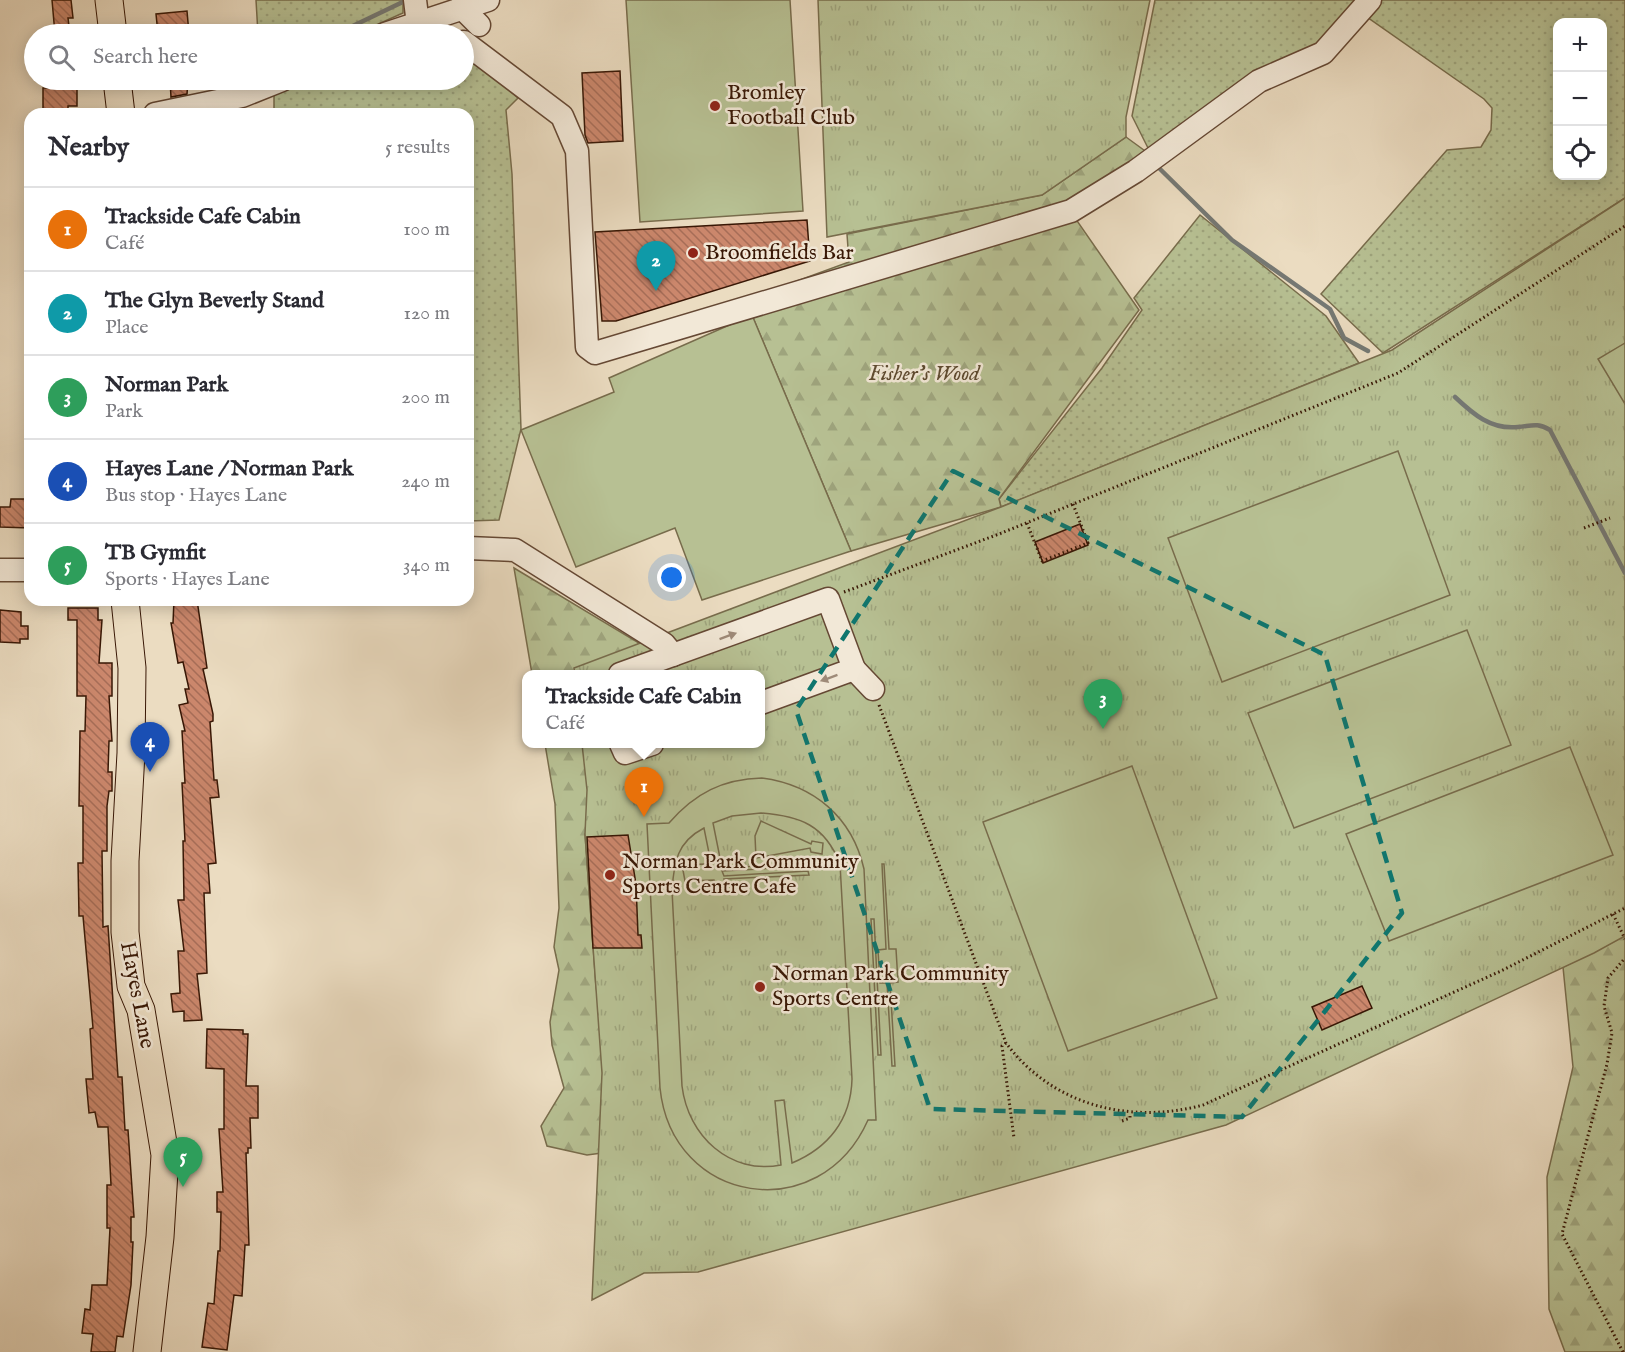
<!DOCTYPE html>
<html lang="en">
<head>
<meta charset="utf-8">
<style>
  :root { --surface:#fff; --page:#f2f2f3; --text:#2b2b33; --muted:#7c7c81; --line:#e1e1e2; --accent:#ea580c }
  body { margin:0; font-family:"IM FELL English",serif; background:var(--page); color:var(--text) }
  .controls { position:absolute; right:18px; top:18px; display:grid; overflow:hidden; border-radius:12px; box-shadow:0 3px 15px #0003 }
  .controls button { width:54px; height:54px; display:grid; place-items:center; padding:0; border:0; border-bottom:2px solid var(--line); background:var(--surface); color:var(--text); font:30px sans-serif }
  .you { position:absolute; left:672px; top:578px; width:21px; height:21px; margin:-15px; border:4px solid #fff; border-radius:50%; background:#1a73e8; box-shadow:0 0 0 9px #1a73e833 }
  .badge { display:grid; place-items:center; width:39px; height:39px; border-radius:50%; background:var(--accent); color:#fff; font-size:20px; font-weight:700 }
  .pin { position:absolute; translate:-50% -50px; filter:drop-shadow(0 2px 3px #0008) }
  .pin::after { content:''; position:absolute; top:32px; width:21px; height:18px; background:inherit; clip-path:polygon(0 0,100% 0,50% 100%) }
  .popup { position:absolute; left:522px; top:670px; width:243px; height:78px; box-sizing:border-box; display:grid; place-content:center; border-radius:12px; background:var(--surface); filter:drop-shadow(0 2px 4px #0005); font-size:20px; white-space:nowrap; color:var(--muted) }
  .popup b { font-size:22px; color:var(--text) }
  .popup::after { content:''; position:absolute; left:50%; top:100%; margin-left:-12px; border:12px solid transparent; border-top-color:var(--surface) }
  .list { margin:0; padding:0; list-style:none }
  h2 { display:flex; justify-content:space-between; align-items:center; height:78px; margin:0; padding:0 24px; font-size:26px }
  h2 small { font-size:20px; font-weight:400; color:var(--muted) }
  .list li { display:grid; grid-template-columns:39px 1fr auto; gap:18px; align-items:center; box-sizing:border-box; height:84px; padding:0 24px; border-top:2px solid var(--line) }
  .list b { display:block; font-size:22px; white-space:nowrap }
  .list p { margin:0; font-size:20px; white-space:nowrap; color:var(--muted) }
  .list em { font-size:20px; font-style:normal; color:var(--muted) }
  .icon { flex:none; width:33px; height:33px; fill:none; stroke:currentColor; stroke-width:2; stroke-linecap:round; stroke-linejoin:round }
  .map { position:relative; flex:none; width:1625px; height:1352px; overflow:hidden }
  .search { position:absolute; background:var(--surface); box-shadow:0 3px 15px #0003; left:24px; top:24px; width:450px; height:66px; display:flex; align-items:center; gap:15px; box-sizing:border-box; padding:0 21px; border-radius:33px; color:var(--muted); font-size:22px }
  .panel { position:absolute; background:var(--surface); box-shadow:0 3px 15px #0003; left:24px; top:108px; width:450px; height:498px; border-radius:18px }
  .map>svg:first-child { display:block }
  .grass { fill:url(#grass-dots); stroke:#786c4c; stroke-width:1.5; fill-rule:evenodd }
  .forest { fill:url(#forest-firs); stroke:#786c4c; stroke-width:1.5 }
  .park { fill:url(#park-tufts); stroke:#786c4c; stroke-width:1.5 }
  .pitch { fill:#b7c093; stroke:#786c4c; stroke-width:1.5; fill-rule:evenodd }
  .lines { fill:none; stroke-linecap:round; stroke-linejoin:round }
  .stream { stroke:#757873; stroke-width:4.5 }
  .building { fill:url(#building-back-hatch); stroke:#381705; stroke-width:1.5 }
  .minor-casing { stroke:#654834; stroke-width:25 }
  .major-casing { stroke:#381705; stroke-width:29 }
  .path { stroke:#381705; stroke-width:3; stroke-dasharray:1.5 3; stroke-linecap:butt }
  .minor { stroke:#f2e8d7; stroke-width:22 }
  .major { stroke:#ebdcc1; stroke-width:27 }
  .oneway { fill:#9e8a78 }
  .marked { fill:none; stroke:#0f766e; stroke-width:4.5; stroke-dasharray:12 8; stroke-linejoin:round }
  .poi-dot { fill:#8f2418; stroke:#f2e8d7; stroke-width:2 }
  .labels { text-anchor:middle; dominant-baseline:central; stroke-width:5; stroke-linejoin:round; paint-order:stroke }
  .poi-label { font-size:22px; fill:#381705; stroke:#f2e8d7; text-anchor:start }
  .park-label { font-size:22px; font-style:italic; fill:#5e4a30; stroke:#f2e8d7 }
  .street-label { font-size:22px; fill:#381705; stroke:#f2e8d7 }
</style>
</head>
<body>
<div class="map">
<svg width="1625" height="1352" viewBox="0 0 1625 1352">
  <defs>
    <pattern id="grass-dots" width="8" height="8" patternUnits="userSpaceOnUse" patternTransform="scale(1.5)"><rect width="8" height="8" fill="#b7c093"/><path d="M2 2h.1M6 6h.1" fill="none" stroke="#9ea47d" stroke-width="1.8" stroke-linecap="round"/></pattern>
    <pattern id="forest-firs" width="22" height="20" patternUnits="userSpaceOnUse" patternTransform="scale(1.5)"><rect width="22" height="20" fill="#b7c093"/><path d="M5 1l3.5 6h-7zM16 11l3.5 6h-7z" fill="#9ea47d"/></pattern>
    <pattern id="park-tufts" width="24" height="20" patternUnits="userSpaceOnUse" patternTransform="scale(1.5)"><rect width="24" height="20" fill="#b7c093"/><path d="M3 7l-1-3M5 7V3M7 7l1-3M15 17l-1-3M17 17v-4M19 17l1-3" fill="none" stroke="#9ea47d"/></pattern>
    <pattern id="building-back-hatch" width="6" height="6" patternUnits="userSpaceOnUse" patternTransform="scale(1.5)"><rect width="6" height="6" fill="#cb876c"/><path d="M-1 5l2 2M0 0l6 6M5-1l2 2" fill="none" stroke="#a66d57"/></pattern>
  </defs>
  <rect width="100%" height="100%" fill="#ebdcc1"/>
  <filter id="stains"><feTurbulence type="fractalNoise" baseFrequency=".00333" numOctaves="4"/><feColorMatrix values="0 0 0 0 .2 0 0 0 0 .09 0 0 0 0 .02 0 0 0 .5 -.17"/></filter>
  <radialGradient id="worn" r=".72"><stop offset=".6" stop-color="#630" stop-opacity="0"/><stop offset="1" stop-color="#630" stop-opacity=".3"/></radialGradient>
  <g class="grass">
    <path d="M256 0H403V13L356 34H258Z"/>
    <path d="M1155 0H1358L1319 48 1152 156 1132 116Z"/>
    <path d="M1381 0H1625V198L1383 353 1321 294 1447 150 1481 147 1491 130 1492 108 1484 99 1367 17ZM1558 22H1602V176H1558Z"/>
    <path d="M464 55 475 60 518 98 506 110 512 174 521 429 499 520 468 521V114H274V94L309 80H464Z"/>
    <path d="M1200 215 1326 316 1359 363 1001 507 999 499 1102 368 1142 310 1134 298Z"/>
  </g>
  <g class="forest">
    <path d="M1126 137 1152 156 1075 218 1139 310 999 499 1001 507 851 551 752 315 742 301 849 262 847 234 1042 195Z"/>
    <path d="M514 568 639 643 604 674H532Z"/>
    <path d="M870 690 585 834 596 987 624 1150 587 1155 547 1146 541 1126 564 1088 552 1045 550 1022 559 970 554 947 559 908 555 804 545 744H761Z"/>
    <path d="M1625 936V1352H1565L1549 1309 1547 1177 1573 1067 1563 967Z"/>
  </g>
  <g class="park">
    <path d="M818 0H1150L1126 117V137L1042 195 827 237Z"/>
    <path d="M1625 198V936L1594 953 1226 1125 698 1272 644 1273 592 1300 602 1073 585 834 587 790 582 744H761V674H575L574 668 1001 507 1392 350Z"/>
  </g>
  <g class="pitch">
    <path d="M626 0H790L803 211 640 222Z"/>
    <path d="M752 315 851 551 702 600 675 528 576 567 521 430 614 392 609 378Z"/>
    <path d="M1625 343V404L1598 359Z"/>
    <path d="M1398 451 1450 595 1222 682 1168 538Z"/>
    <path d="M1467 630 1511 745 1294 828 1248 713Z"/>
    <path d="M1570 747 1613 855 1389 941 1346 834Z"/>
    <path d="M1132 766 1217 998 1068 1051 983 822Z"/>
    <path d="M762 778C814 785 852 817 864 869L876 1120H868C820 1228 672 1205 660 1088L647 824 669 823C695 793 723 779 762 778ZM761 813C800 816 825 825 840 864L852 1079C851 1120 828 1148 792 1163L784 1100 775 1101 781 1165C730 1175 688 1136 682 1086L672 890C674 862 677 842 704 828L712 868 705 869V864L682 865 685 881 714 880 715 885 725 883 724 879 809 875 808 871 724 876 722 871 829 865V862L722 868 713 823 732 816Z"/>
    <path d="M761 821 811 844 812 841 823 843 822 854 811 852 810 848 756 858 755 836Z"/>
    <path d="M882 864H884L889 949H896L898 982 890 983 895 1066H892L887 983H880L878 950 886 949Z"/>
    <path d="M871 919H874L881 1055H878Z"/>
  </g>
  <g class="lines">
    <g class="stream">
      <path d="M336 34 407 0"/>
      <path d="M1160 169 1232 240 1330 309 1344 338 1368 351"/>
      <path d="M1455 397C1473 414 1491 430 1518 427 1531 426 1537 422 1550 430L1625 573"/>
    </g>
  </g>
  <g class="building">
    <path d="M52 0H71L73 18H68L70 34H55Z"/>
    <path d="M187 11 189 34H158L156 14Z"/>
    <path d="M620 71 623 141 588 143 585 135 582 73Z"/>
    <path d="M55 80H77V106H68V113H43V88H56Z"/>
    <path d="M170 80H188L187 94 171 97Z"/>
    <path d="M807 220 810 261 616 321H602L595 232Z"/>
    <path d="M11 499H29L30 528 0 527V507H10Z"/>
    <path d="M1080 524 1088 545 1043 563 1035 542Z"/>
    <path d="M174 600H197L207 668 203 669 213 714V721L210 722 214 780H217L219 797 210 798 216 863 208 864 210 893H204L207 973 197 974 202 1020 184 1021V1011L173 1012 171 994 180 993 178 951H184L178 900H184L183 841H185L182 783H185L182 731H185L179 705 188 703 185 689H189L183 662 178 663 171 623H173Z"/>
    <path d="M68 608H98V620H102L99 663H112V696H109L112 741H109L108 772H112V791H109L107 806V851H102L103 927 108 926 118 1077H122L125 1130H128L134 1217H131V1242H133L131 1285 123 1337 117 1336 115 1352H91L93 1334 82 1333 85 1309 90 1310 92 1285H107L110 1228H107V1185H111L108 1127H98L95 1112 89 1113 86 1079H93L90 1029 93 1028 83 916H79L78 863H83V806H79L80 731H85L86 696H77V620H68Z"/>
    <path d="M0 610 21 612V626H28V639H20V643L0 642Z"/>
    <path d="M628 835 636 884 638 935H641L642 948H593L587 837Z"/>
    <path d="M1362 986 1372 1008 1322 1030 1312 1007Z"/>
    <path d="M207 1029 243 1030V1034H248L246 1086H258V1118H250L251 1148H248V1153H246L249 1245H245L242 1296 234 1295 227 1350 202 1347 208 1303 214 1304 218 1251H220L221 1212H217V1192H223L219 1129H224V1069L206 1068Z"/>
  </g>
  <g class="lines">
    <defs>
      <g id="minor">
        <path d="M415 0 418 24"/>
        <path d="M461 7 479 25"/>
        <path d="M385 34 488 0"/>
        <path d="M464 42 562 116 577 151 587 347 595 353 1071 211 1136 171 1259 81 1323 53 1370 0"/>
        <path d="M155 114 242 96 282 80"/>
        <path d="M468 548 515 550 664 644 673 655"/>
        <path d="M0 570H30"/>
        <path d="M854 669 873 689"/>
        <path d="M620 674 828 599 854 669 761 703"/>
        <path d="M621 744 625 753 652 744"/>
      </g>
      <g id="major">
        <path d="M109 0 113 34"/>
        <path d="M117 80 121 114"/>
        <path d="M125 600 132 668 131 753 125 861V932L131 986 141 1010 165 1155 160 1237 147 1352"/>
      </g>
    </defs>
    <use href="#minor" class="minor-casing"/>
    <use href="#major" class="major-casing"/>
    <g class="path">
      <path d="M1027 523 1042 561 1088 543 1073 504"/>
      <path d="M1584 528 1610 518"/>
      <path d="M844 592 999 534 1398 373 1625 226"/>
      <path d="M879 705 1006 1043C1052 1105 1129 1125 1203 1105L1501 971 1625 908"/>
      <path d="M1613 914 1625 939"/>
      <path d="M1006 1043 1002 1046 1014 1138"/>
      <path d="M1122 1121 1130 1118V1113"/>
      <path d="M1623 1352 1562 1234 1607 1064 1612 1033 1604 1006 1608 978 1625 958"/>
    </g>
    <use href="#minor" class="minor"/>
    <use href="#major" class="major"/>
  </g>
  <defs><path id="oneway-solid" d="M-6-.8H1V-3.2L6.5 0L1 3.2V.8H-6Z" transform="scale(1.5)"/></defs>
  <g class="oneway">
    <use href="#oneway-solid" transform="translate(728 636) rotate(-20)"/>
    <use href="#oneway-solid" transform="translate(829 678) rotate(160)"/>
  </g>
  <path class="marked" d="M953 471 1325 655 1402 913 1242 1117 930 1109 796 710Z"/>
  <g class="poi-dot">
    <circle cx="715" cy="106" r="6"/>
    <circle cx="693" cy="253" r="6"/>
    <circle cx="610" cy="875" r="6"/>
    <circle cx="760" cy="987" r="6"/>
  </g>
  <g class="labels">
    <g class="poi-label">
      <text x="727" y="93">Bromley<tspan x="727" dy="25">Football Club</tspan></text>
      <text x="705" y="253">Broomfields Bar</text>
      <text x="622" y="862">Norman Park Community<tspan x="622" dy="25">Sports Centre Cafe</tspan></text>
      <text x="772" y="974">Norman Park Community<tspan x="772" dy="25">Sports Centre</tspan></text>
    </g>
    <g class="park-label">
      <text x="924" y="374">Fisher's Wood</text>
    </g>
    <g class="street-label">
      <text transform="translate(137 995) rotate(79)">Hayes Lane</text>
    </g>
  </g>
  <rect width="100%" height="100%" filter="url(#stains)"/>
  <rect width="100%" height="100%" fill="url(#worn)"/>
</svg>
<div class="controls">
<button>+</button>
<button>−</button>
<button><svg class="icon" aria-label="locate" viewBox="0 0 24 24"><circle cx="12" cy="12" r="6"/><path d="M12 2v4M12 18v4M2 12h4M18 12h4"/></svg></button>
</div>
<div class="you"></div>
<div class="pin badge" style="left:644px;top:817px;background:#e8710a">1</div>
<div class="popup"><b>Trackside Cafe Cabin</b>Café</div>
<div class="pin badge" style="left:656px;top:291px;background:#0f9aa8">2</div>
<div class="pin badge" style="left:1103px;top:729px;background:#2e9e5b">3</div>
<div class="pin badge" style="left:150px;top:772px;background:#1a4fb4">4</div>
<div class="pin badge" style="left:183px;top:1187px;background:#2e9e5b">5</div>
<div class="search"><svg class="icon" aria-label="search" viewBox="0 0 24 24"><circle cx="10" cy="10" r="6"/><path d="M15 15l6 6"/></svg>Search here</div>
<section class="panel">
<h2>Nearby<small>5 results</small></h2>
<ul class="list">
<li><span class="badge" style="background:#e8710a">1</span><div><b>Trackside Cafe Cabin</b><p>Café</p></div><em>100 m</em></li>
<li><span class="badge" style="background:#0f9aa8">2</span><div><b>The Glyn Beverly Stand</b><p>Place</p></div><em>120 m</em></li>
<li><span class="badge" style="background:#2e9e5b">3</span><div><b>Norman Park</b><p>Park</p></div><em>200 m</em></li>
<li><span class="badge" style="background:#1a4fb4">4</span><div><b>Hayes Lane / Norman Park</b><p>Bus stop · Hayes Lane</p></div><em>240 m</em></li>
<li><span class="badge" style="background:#2e9e5b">5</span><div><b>TB Gymfit</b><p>Sports · Hayes Lane</p></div><em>340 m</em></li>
</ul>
</section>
</div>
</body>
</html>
